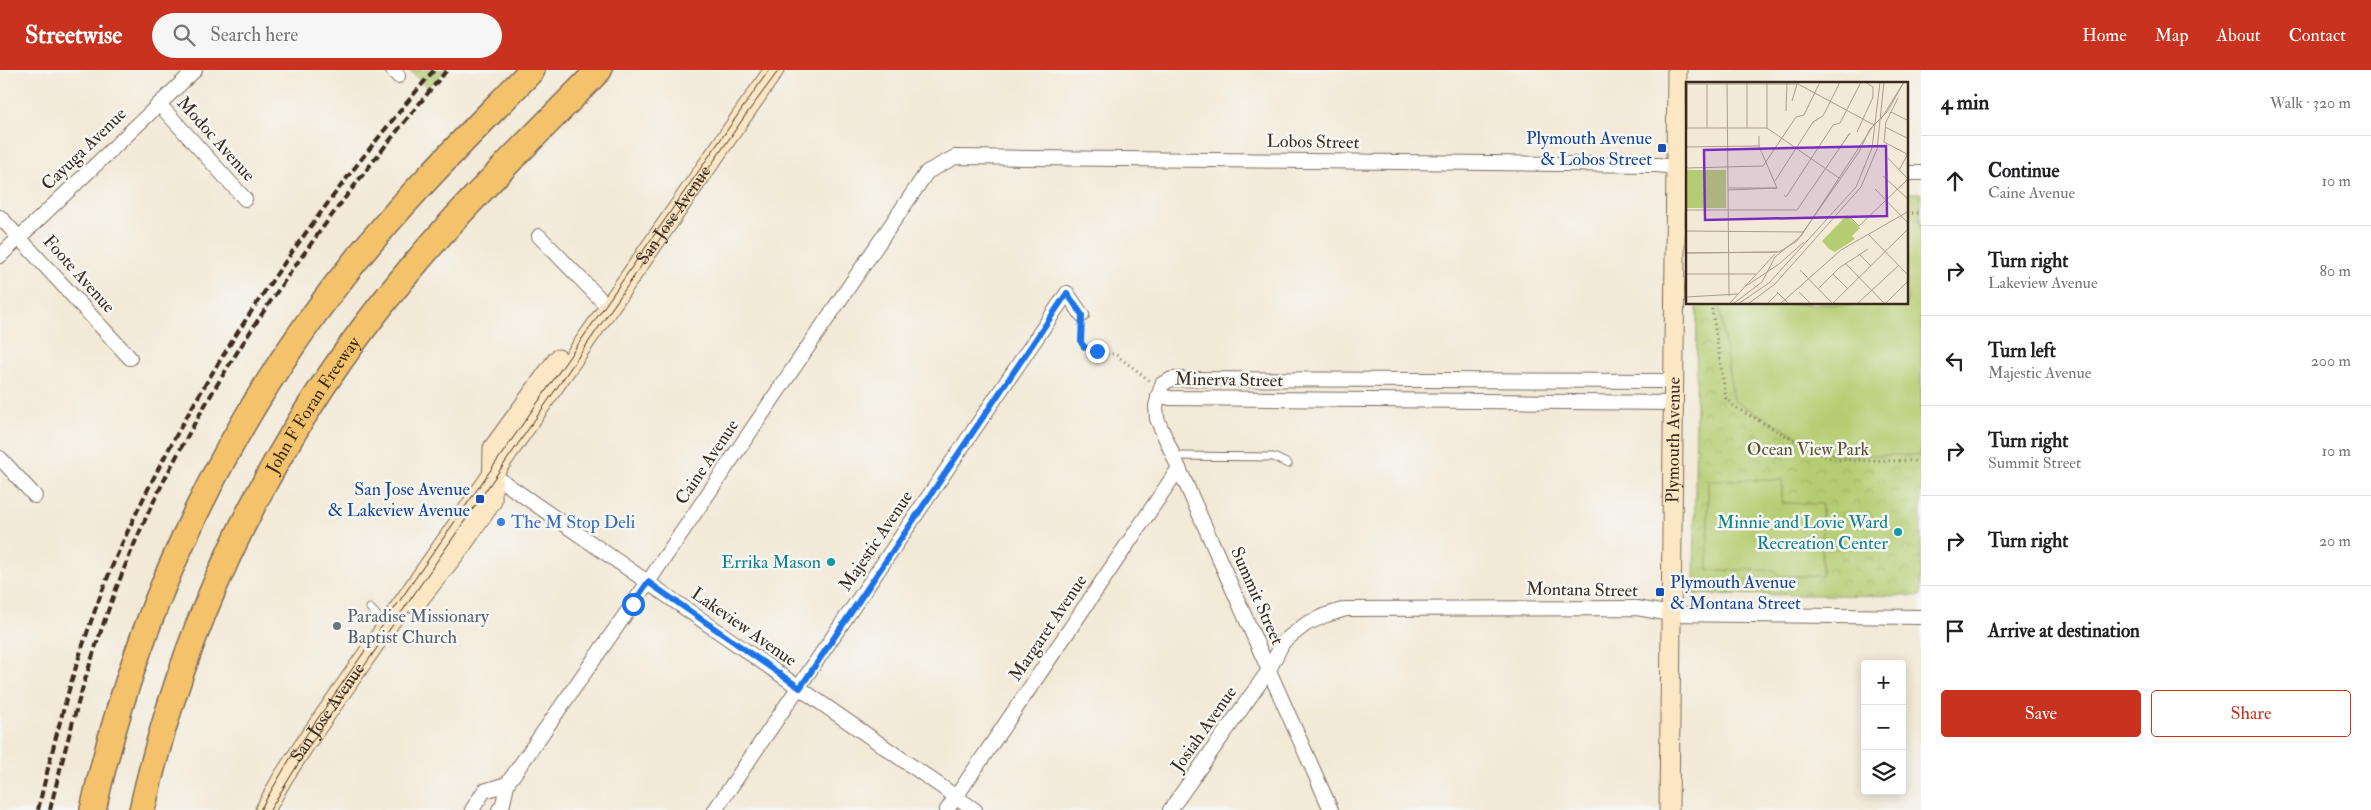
<!DOCTYPE html>
<html lang="en">
<head>
<meta charset="utf-8">
<style>
  :root { --surface:#fff; --page:#f6f6f6; --text:#202124; --muted:#757577; --line:#e0e0e0; --accent:#c8321e }
  body { margin:0; font-family:"IM FELL Double Pica",serif; background:var(--page); color:var(--text) }
  .controls { position:absolute; right:15px; bottom:15px; display:grid; overflow:hidden; border-radius:5px; box-shadow:0 2px 12px #0003 }
  .controls button { width:45px; height:45px; display:grid; place-items:center; padding:0; border:0; border-bottom:1px solid var(--line); background:var(--surface); color:var(--text); font:25px sans-serif }
  .stop { position:absolute; width:15px; height:15px; margin:-11px; border:4px solid #1a73e8; border-radius:50%; background:#fff }
  .stop.end { background:#1a73e8; border-color:#fff; box-shadow:0 1px 5px #0008 }
  .list { margin:0; padding:0; list-style:none }
  h2 { display:flex; justify-content:space-between; align-items:center; height:65px; margin:0; padding:0 20px; font-size:21px }
  h2 small { font-size:16px; font-weight:400; color:var(--muted) }
  .list li { display:grid; grid-template-columns:32px 1fr auto; gap:15px; align-items:center; box-sizing:border-box; height:90px; padding:0 20px; border-top:1px solid var(--line) }
  .list b { display:block; font-size:19px; white-space:nowrap }
  .list p { margin:0; font-size:16px; white-space:nowrap; color:var(--muted) }
  .list em { font-size:16px; font-style:normal; color:var(--muted) }
  .actions { display:flex; gap:10px; padding:15px 20px }
  .actions a { flex:1; padding:11px 0; border:1px solid var(--accent); border-radius:5px; text-align:center; font-size:18px; color:var(--accent) }
  .actions .main { background:var(--accent); color:#fff }
  .icon { flex:none; width:28px; height:28px; fill:none; stroke:currentColor; stroke-width:2; stroke-linecap:round; stroke-linejoin:round }
  .map { position:relative; flex:none; width:1921px; height:740px; overflow:hidden }
  header { display:flex; align-items:center; gap:30px; box-sizing:border-box; height:70px; padding:0 25px; background:var(--accent); color:#fff }
  header strong { font-size:24px }
  nav { display:flex; gap:28px; margin-inline-start:auto; font-size:18px }
  .search { width:350px; height:45px; background:var(--page); display:flex; align-items:center; gap:12px; box-sizing:border-box; padding:0 18px; border-radius:28px; color:var(--muted); font-size:19px }
  main { display:flex }
  aside { flex:1; background:var(--surface) }
  .map>svg:first-child { display:block }
  .park { fill:url(#park-crowns); stroke:#787c48 }
  .pitch { fill:#b5cd72; stroke:#787c48 }
  .lines { fill:none; stroke-linecap:round; stroke-linejoin:round }
  .lane-casing { stroke:#7b6d5f; stroke-width:9 }
  .street-casing { stroke:#7b6d5f; stroke-width:16 }
  .secondary-casing { stroke:#7b6d5f; stroke-width:21 }
  .highway-casing { stroke:#7b6d5f; stroke-width:28 }
  .path { stroke:#7b6d5f; stroke-width:3; stroke-dasharray:1 4; stroke-linecap:butt }
  .lane { stroke:#fff; stroke-width:7 }
  .street { stroke:#fff; stroke-width:14 }
  .secondary { stroke:#fbe7c3; stroke-width:19 }
  .highway { stroke:#f4c26a; stroke-width:25 }
  .tram { stroke:#3b2a1e; stroke-width:1 }
  .rail { stroke:#3b2a1e; stroke-width:4; stroke-dasharray:8 4; stroke-linecap:butt }
  .route { stroke:#1a73e8; stroke-width:6 }
  .transit-dot { fill:#1a4fb4; stroke:#f6f6f2; stroke-width:2 }
  .shop-dot { fill:#3f7fe0; stroke:#f6f6f2; stroke-width:2 }
  .culture-dot { fill:#0f9aa8; stroke:#f6f6f2; stroke-width:2 }
  .worship-dot { fill:#6b7280; stroke:#f6f6f2; stroke-width:2 }
  .labels { text-anchor:middle; dominant-baseline:central; stroke-width:5; stroke-linejoin:round; paint-order:stroke }
  .transit-label { font-size:18px; fill:#164399; stroke:#f6f6f2; text-anchor:end }
  .street-label { font-size:18px; fill:#3b2a1e; stroke:#f6f6f2 }
  .park-label { font-size:18px; fill:#5a5333; stroke:#f6f6f2 }
  .shop-label { font-size:18px; fill:#366cbe; stroke:#f6f6f2; text-anchor:start }
  .culture-label { font-size:18px; fill:#0d838f; stroke:#f6f6f2; text-anchor:end }
  .worship-label { font-size:18px; fill:#5b616d; stroke:#f6f6f2; text-anchor:start }
  .inset-road { fill:none; stroke:#a99d8d; stroke-width:1 }
  .view { fill:#7b2cbf; fill-opacity:0.15; stroke:#7b2cbf; stroke-width:2.5 }
  .inset-edge { fill:none; stroke:#3b2a1e; stroke-width:2.5 }
</style>
</head>
<body>
<header>
<strong>Streetwise</strong>
<div class="search"><svg class="icon" aria-label="search" viewBox="0 0 24 24"><circle cx="10" cy="10" r="6"/><path d="M15 15l6 6"/></svg>Search here</div>
<nav><a>Home</a><a>Map</a><a>About</a><a>Contact</a></nav>
</header>
<main>
<div class="map">
<svg width="1921" height="740" viewBox="0 0 1921 740">
  <defs>
    <pattern id="park-crowns" width="20" height="18" patternUnits="userSpaceOnUse" patternTransform="scale(1.25)"><rect width="20" height="18" fill="#b5cd72"/><path d="M2 6a3 3 0 1 1 6 0M12 15a3 3 0 1 1 6 0" fill="none" stroke="#9db062"/></pattern>
  </defs>
  <rect width="100%" height="100%" fill="#f6f6f2"/>
  <filter id="ink" filterUnits="userSpaceOnUse"><feTurbulence type="fractalNoise" baseFrequency=".02" numOctaves="2"/><feDisplacementMap in="SourceGraphic" scale="10" xChannelSelector="R" yChannelSelector="G"/><feConvolveMatrix kernelMatrix="1 2 1 2 8 2 1 2 1" color-interpolation-filters="sRGB"/></filter>
  <filter id="wash" filterUnits="userSpaceOnUse"><feTurbulence type="fractalNoise" baseFrequency=".0096" numOctaves="4" result="noise"/><feDisplacementMap in="SourceGraphic" scale="20" xChannelSelector="R" yChannelSelector="G"/><feGaussianBlur stdDeviation="1.12" result="paint"/><feColorMatrix in="noise" values="0 0 0 0 0 0 0 0 0 0 0 0 0 0 0 0 0 1.4 0 .05"/><feComposite in="paint" operator="in"/></filter>
  <g filter="url(#wash)">
    <rect width="100%" height="100%" fill="#f3e9d7"/>
    <g class="park">
      <path d="M410 0H446L427 18Z"/>
      <path d="M1907 123H1921V526L1694 524 1697 234H1907Z"/>
    </g>
    <g class="pitch">
      <path d="M1907 149H1921V385H1838L1828 383 1733 330 1719 234H1907Z"/>
      <path d="M1708 410H1782V433L1822 434V506H1780L1773 500H1708Z"/>
    </g>
  </g>
  <g filter="url(#ink)">
    <g class="lines">
      <defs>
        <g id="lane">
          <path d="M1174 386 1274 387 1288 394"/>
          <path d="M370 538 387 556"/>
        </g>
        <g id="street">
          <path d="M393 0 398 6"/>
          <path d="M159 34 245 129"/>
          <path d="M1907 103H1921"/>
          <path d="M0 147 130 288"/>
          <path d="M539 166 609 238"/>
          <path d="M0 186 195 0"/>
          <path d="M1158 325 1170 328 1673 333"/>
          <path d="M0 388 35 426"/>
          <path d="M492 404 975 740"/>
          <path d="M472 740 484 721 507 714"/>
          <path d="M499 740 503 734 507 714 648 512 927 102 955 87 1658 95 1687 99"/>
          <path d="M715 740 1067 223 1082 245"/>
          <path d="M947 740 1179 398"/>
          <path d="M1170 740 1269 600 1283 572 1306 554 1326 545 1346 539 1637 538 1671 544 1921 547"/>
          <path d="M1331 740 1157 349 1156 336 1162 314 1172 309 1673 311"/>
        </g>
        <g id="secondary">
          <path d="M415 534 461 476 492 431 493 378 558 289"/>
          <path id="s1" d="M265 740 282 709 307 671 774 0"/>
          <path id="s2" d="M1669 740 1677 0"/>
        </g>
        <g id="highway">
          <path d="M93 740C139 532 233 336 370 173 421 112 477 57 532 0"/>
          <path id="s3" d="M142 740C186 544 276 361 404 207 464 134 533 68 599 0"/>
        </g>
      </defs>
      <use href="#lane" class="lane-casing"/>
      <use href="#street" class="street-casing"/>
      <use href="#secondary" class="secondary-casing"/>
      <use href="#highway" class="highway-casing"/>
      <g class="path">
        <path d="M1907 143H1921"/>
        <path d="M1711 234 1726 328 1735 337 1815 382 1835 390 1921 391"/>
        <path d="M1082 257 1081 272 1084 277 1102 284H1115L1149 310"/>
      </g>
      <use href="#lane" class="lane"/>
      <use href="#street" class="street"/>
      <use href="#secondary" class="secondary"/>
      <use href="#highway" class="highway"/>
      <g class="tram">
        <path d="M260 740 291 687 769 0"/>
        <path d="M270 740 311 673 745 46 779 0"/>
      </g>
      <g class="rail">
        <path d="M38 740C59 650 83 561 121 476 199 302 311 146 434 0"/>
        <path d="M50 740C75 636 105 534 151 437 227 278 335 135 447 0"/>
      </g>
    </g>
  </g>
  <g class="lines" filter="url(#ink)">
    <path class="route" d="M633 534 648 512 800 618 1067 223 1082 245 1081 272 1084 277 1097 281"/>
  </g>
  <g class="transit-dot">
    <rect x="1657" y="73" width="10" height="10" rx="2.5"/>
    <rect x="475" y="424" width="10" height="10" rx="2.5"/>
    <rect x="1655" y="517" width="10" height="10" rx="2.5"/>
  </g>
  <circle class="shop-dot" cx="501" cy="452" r="5"/>
  <g class="culture-dot">
    <circle cx="1898" cy="462" r="5"/>
    <circle cx="831" cy="492" r="5"/>
  </g>
  <circle class="worship-dot" cx="337" cy="556" r="5"/>
  <g class="labels">
    <g class="transit-label">
      <text x="1652" y="68">Plymouth Avenue<tspan x="1652" dy="21">&amp; Lobos Street</tspan></text>
      <text x="470" y="419">San Jose Avenue<tspan x="470" dy="21">&amp; Lakeview Avenue</tspan></text>
      <text x="1670" y="512" text-anchor="start">Plymouth Avenue<tspan x="1670" dy="21">&amp; Montana Street</tspan></text>
    </g>
    <g class="street-label">
      <text transform="translate(216 69) rotate(48)">Modoc Avenue</text>
      <text transform="translate(1313 72) rotate(1)">Lobos Street</text>
      <text transform="translate(84 79) rotate(-44)">Cayuga Avenue</text>
      <text stroke="none"><textPath href="#s1" startOffset="722">San Jose Avenue</textPath></text>
      <text transform="translate(79 204) rotate(48)">Foote Avenue</text>
      <text transform="translate(1229 310) rotate(1)">Minerva Street</text>
      <text stroke="none"><textPath href="#s3" startOffset="442">John F Foran Freeway</textPath></text>
      <text stroke="none"><textPath href="#s2" startOffset="370">Plymouth Avenue</textPath></text>
      <text transform="translate(707 392) rotate(-56)">Caine Avenue</text>
      <text transform="translate(876 471) rotate(-56)">Majestic Avenue</text>
      <text transform="translate(1582 520) rotate(1)">Montana Street</text>
      <text transform="translate(1257 526) rotate(66)">Summit Street</text>
      <text transform="translate(744 557) rotate(35)">Lakeview Avenue</text>
      <text transform="translate(1048 558) rotate(-56)">Margaret Avenue</text>
      <text stroke="none"><textPath href="#s1" startOffset="116">San Jose Avenue</textPath></text>
      <text transform="translate(1204 659) rotate(-55)">Josiah Avenue</text>
    </g>
    <g class="park-label">
      <text x="1808" y="379">Ocean View Park</text>
    </g>
    <g class="shop-label">
      <text x="511" y="452">The M Stop Deli</text>
    </g>
    <g class="culture-label">
      <text x="1888" y="452">Minnie and Lovie Ward<tspan x="1888" dy="21">Recreation Center</tspan></text>
      <text x="821" y="492">Errika Mason</text>
    </g>
    <g class="worship-label">
      <text x="347" y="546">Paradise Missionary<tspan x="347" dy="21">Baptist Church</tspan></text>
    </g>
  </g>
  <g transform="translate(1686 12)">
    <rect width="222" height="222" fill="#f3e9d7"/>
    <path d="M0 88H40V126H0ZM161 133 174 146 166 154 169 157 149 170 143 167 136 159Z" fill="#b5cd72"/>
    <path d="M0 100 27 101 37 106 38 123H0Z" fill="#b5cd72"/>
    <path class="inset-road" d="M41 0 43 214M61 0V46M81 0V46M0 2H112L188 43M1 2V46M21 2V46M212 16 200 40 198 60 221 72M106 19 111 2M100 29 101 0M205 30 223 39M195 37 218 0M199 45 223 57M0 46H81L153 96M171 50 187 15V5L179 0M73 54V64L91 106M0 65 73 64M202 76 221 96M0 86 77 84 110 35 118 33 134 0M213 88 223 70M197 94 223 118M89 99 127 40 137 34 154 0M43 106H91M189 107 223 142M42 108 91 106M98 113 100 115 147 43 154 41 175 0M0 128H111L164 51 152 68M164 135 173 144 223 96M0 149 118 150M182 152 223 194M0 171 91 170M0 171 93 170 111 159 173 70 184 47 201 30 218 0M173 172 185 184M159 181 199 222M114 188 147 222M0 192H70M147 192 162 207M60 204 93 182 118 160M132 207 153 186 182 167M91 210 103 222M113 210 125 222M0 215 52 212M43 222 89 172M47 222 76 200 89 175 115 154 189 41M52 222 83 201 170 105 186 66 194 0M62 222 89 202 175 105 191 67 198 0M81 222 92 211M94 222 155 168 223 129M146 222 223 146M171 222 212 184M199 222 223 198"/>
    <path class="view" d="M200 64 201 134 19 138 18 68Z"/>
    <rect width="222" height="222" class="inset-edge"/>
  </g>
</svg>
<div class="controls">
<button>+</button>
<button>−</button>
<button><svg class="icon" aria-label="layers" viewBox="0 0 24 24"><path d="M12 4l9 5-9 5-9-5zM3 14l9 5 9-5"/></svg></button>
</div>
<div class="stop" style="left:633px;top:534px"></div>
<div class="stop end" style="left:1097px;top:281px"></div>
</div>
<aside>
<h2>4 min<small>Walk · 320 m</small></h2>
<ul class="list">
<li><svg class="icon" aria-label="ahead" viewBox="0 0 24 24"><path d="M12 20V5M6 11l6-6 6 6"/></svg><div><b>Continue</b><p>Caine Avenue</p></div><em>10 m</em></li>
<li><svg class="icon" aria-label="right" viewBox="0 0 24 24"><path d="M7 20v-9h11M14 6l5 5-5 5"/></svg><div><b>Turn right</b><p>Lakeview Avenue</p></div><em>80 m</em></li>
<li><svg class="icon" aria-label="left" viewBox="0 0 24 24"><path d="M17 20v-9H6M10 6l-5 5 5 5"/></svg><div><b>Turn left</b><p>Majestic Avenue</p></div><em>200 m</em></li>
<li><svg class="icon" aria-label="right" viewBox="0 0 24 24"><path d="M7 20v-9h11M14 6l5 5-5 5"/></svg><div><b>Turn right</b><p>Summit Street</p></div><em>10 m</em></li>
<li><svg class="icon" aria-label="right" viewBox="0 0 24 24"><path d="M7 20v-9h11M14 6l5 5-5 5"/></svg><div><b>Turn right</b></div><em>20 m</em></li>
<li><svg class="icon" aria-label="arrive" viewBox="0 0 24 24"><path d="M6 21V4h12l-3 4 3 4H6"/></svg><div><b>Arrive at destination</b></div></li>
</ul>
<div class="actions"><a class="main">Save</a><a>Share</a></div>
</aside>
</main>
</body>
</html>
